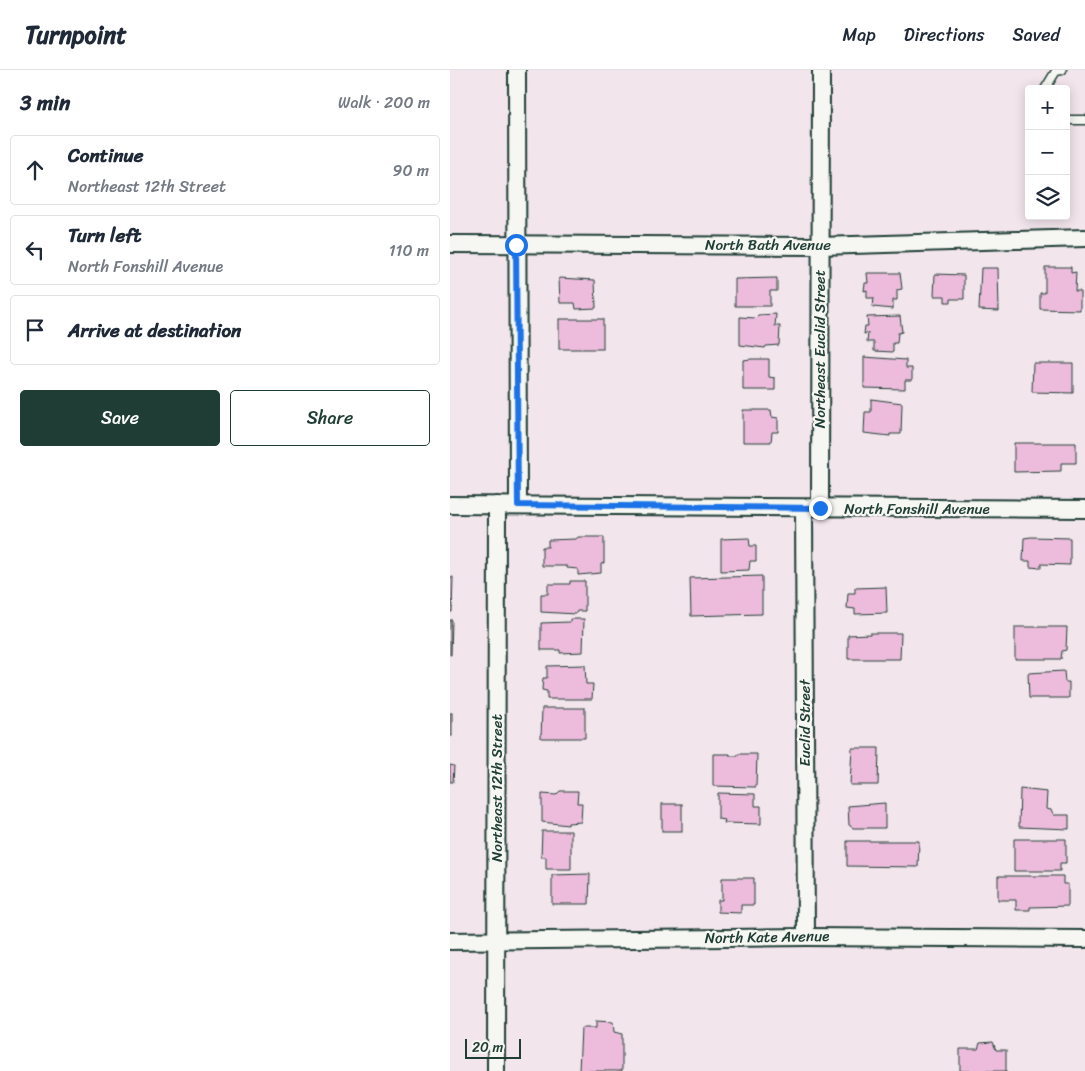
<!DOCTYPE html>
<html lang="en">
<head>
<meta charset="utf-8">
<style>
  :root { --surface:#fff; --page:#f2f2f3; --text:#1f2937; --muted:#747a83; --line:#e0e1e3; --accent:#1f3d34 }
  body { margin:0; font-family:Sriracha,sans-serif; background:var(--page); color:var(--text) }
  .controls { position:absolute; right:15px; top:15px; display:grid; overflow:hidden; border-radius:5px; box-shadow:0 2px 12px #0003 }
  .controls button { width:45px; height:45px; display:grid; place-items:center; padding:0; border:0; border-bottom:1px solid var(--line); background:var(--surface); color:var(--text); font:25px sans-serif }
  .scale { position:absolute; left:15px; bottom:12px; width:56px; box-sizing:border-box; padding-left:5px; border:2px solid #1f3d34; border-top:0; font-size:14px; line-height:18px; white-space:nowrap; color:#1f3d34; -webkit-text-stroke:4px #f6f6f2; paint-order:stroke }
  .stop { position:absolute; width:15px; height:15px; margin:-11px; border:4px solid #1a73e8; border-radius:50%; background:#fff }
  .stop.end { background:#1a73e8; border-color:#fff; box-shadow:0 1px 5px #0008 }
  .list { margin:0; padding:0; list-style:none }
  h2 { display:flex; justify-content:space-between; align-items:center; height:65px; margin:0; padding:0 20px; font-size:21px }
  h2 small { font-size:16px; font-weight:400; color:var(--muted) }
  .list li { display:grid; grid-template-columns:32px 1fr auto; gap:15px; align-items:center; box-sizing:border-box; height:70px; margin:0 10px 10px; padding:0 10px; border:1px solid var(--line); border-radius:5px }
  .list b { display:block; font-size:19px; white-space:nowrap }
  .list p { margin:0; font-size:16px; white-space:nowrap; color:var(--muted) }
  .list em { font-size:16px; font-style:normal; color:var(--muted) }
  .actions { display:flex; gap:10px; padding:15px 20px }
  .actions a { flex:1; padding:11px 0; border:1px solid var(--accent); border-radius:5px; text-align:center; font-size:18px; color:var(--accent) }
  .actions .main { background:var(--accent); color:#fff }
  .icon { flex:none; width:28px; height:28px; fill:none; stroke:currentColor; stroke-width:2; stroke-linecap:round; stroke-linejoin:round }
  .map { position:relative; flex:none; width:635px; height:1001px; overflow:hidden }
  header { display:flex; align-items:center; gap:30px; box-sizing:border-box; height:70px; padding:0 25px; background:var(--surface); border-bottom:1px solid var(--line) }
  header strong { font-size:24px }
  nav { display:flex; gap:28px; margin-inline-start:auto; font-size:18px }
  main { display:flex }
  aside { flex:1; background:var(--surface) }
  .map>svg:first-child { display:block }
  .building { fill:#edbcdd; stroke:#1f3d34 }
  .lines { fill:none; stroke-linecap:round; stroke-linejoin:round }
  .service-casing { stroke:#1f3d34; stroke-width:11 }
  .minor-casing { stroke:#1f3d34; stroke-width:20 }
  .service { stroke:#f6f6f2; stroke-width:8 }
  .minor { stroke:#f6f6f2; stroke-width:16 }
  .route { stroke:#1a73e8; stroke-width:6 }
  .labels { text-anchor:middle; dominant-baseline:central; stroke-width:4.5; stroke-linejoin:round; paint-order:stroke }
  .street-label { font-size:15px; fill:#1f3d34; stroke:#f6f6f2 }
</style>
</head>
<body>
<header>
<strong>Turnpoint</strong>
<nav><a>Map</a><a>Directions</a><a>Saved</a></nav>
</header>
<main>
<aside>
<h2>3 min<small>Walk · 200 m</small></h2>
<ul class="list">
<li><svg class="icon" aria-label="ahead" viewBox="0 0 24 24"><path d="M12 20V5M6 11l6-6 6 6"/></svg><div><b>Continue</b><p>Northeast 12th Street</p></div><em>90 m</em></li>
<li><svg class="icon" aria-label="left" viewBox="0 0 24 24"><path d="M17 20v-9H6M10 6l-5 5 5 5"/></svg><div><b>Turn left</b><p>North Fonshill Avenue</p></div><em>110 m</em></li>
<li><svg class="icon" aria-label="arrive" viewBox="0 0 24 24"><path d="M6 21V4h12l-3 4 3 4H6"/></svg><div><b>Arrive at destination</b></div></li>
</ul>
<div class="actions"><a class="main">Save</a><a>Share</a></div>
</aside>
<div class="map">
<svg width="635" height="1001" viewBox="0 0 635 1001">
  <rect width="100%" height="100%" fill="#f3e5ec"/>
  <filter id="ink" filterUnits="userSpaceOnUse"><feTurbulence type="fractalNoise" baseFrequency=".02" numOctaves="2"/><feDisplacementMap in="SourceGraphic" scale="10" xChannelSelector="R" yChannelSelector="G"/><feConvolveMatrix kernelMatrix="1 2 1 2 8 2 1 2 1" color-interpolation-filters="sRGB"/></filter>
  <g filter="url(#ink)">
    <g class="building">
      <path d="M595 197H621V203L626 202 625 221H630V240L590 239V223H595Z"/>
      <path d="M531 198H548L549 241 529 240Z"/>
      <path d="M417 203H450L452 219 447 220V230H443V239L423 237 424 228H417V220L414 221 415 213H418Z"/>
      <path d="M485 204 514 205V229H501V232H495V226H484Z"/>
      <path d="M109 208 145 210 146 238 126 239 125 233H110Z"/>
      <path d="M327 208V221H320V236H285V209Z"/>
      <path d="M326 244 325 256H330L329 275 316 276 315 278 290 275V247L305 248 308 245Z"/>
      <path d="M450 246 452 262 448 263 447 273H443V282L424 281V272H417L418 263 414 264 415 256H418L417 247Z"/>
      <rect x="109" y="249" width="44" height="30"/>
      <path d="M414 287 456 290V298H462V310H455V319L414 318Z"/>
      <path d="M302 289H319V307L325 308V320H293V290Z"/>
      <path d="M583 293H623V323L582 322Z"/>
      <path d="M421 329 452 333 451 364H440V366L414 363 415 342H421Z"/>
      <path d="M293 340H321L322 347 328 348V362H322L321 372H293Z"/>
      <path d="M564 373H626V393H611V401L564 402Z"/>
      <path d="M128 467H154V493L151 494V503L128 505V499L117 498V496H92V477H98V470L126 469Z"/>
      <path d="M581 467 620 468V495L591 494V498L580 497V491H573L574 468Z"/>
      <path d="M299 468 300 476H306V491H300L299 500 271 501V469Z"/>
      <path d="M312 506V544L241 546 240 508Z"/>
      <path d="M0 507H3L2 542H0Z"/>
      <path d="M120 511H135V541H127L126 544 91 542V524H98V514H120Z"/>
      <path d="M436 517 437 543 405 544V539L397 538 398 523H405V518Z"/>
      <path d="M120 549H134L133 582 110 583V580H91V553L120 552Z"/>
      <path d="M0 550H2L1 585H0Z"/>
      <path d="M565 557H617L616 580 612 581 611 589H565Z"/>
      <path d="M420 563H451L450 589H398V565L420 564Z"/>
      <path d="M135 595 136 614H143L142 629H97V621L92 620 93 608H97V596Z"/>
      <path d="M614 601 615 612H619V628H579L578 603Z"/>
      <path d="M92 638H135V668H91Z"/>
      <rect x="0" y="643" width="2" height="23"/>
      <path d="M402 678H429L428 715H400Z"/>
      <path d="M263 684H280V686H288V684H307L306 717 263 716Z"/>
      <path d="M0 695 4 696 3 712H0Z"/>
      <path d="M570 719 597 722 596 739 601 740 604 745H619V759L569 757Z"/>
      <path d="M110 721H128L127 733H132L131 752 118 753V755L92 752V724L106 725Z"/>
      <path d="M268 723 305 724V736H311V754L274 753 275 750 268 749Z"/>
      <path d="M435 733V758H403L399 755 398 736Z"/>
      <rect x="212" y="734" width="20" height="27"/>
      <path d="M92 761H121V799H96V787H91Z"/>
      <path d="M564 769H616V793H610V801H564Z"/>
      <path d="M397 771H469L468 797 397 796Z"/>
      <path d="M140 804 139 834H102V805Z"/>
      <path d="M548 806H613V814H618V836L580 837V840H566V830H548Z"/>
      <path d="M272 808H304V835H291V843L268 842V830H272Z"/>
      <path d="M146 951 163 952 164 962 172 964V1001H129L131 958H146Z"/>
      <path d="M543 972 546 980H556V1001H510V979H528L530 973Z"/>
    </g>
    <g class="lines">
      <defs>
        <g id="service">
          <path d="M595 19 606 1 612 0"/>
          <path d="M616 50H635"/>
        </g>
        <g id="minor">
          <path d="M67 0 68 435"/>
          <path d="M0 174 370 176 635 168"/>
          <path d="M0 435 635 439"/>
          <path d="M354 438 356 867"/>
          <path d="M370 438 371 0"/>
          <path d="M0 871 356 867 635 869"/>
          <path d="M46 1001 47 435"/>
        </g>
      </defs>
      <use href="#service" class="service-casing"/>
      <use href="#minor" class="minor-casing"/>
      <use href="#service" class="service"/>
      <use href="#minor" class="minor"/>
    </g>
  </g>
  <g class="lines" filter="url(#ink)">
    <path class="route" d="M66 175 68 435 370 438"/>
  </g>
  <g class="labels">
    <g class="street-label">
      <text x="318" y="175">North Bath Avenue</text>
      <text transform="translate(370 279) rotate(-90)">Northeast Euclid Street</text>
      <text x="467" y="439">North Fonshill Avenue</text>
      <text transform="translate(355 653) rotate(-90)">Euclid Street</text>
      <text transform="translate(47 718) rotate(-90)">Northeast 12th Street</text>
      <text transform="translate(317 867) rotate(-1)">North Kate Avenue</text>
    </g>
  </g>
</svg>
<div class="controls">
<button>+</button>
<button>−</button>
<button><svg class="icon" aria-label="layers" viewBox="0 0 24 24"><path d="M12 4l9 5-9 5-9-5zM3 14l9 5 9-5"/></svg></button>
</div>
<div class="scale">20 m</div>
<div class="stop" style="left:66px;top:175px"></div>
<div class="stop end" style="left:370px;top:438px"></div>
</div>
</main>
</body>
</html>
